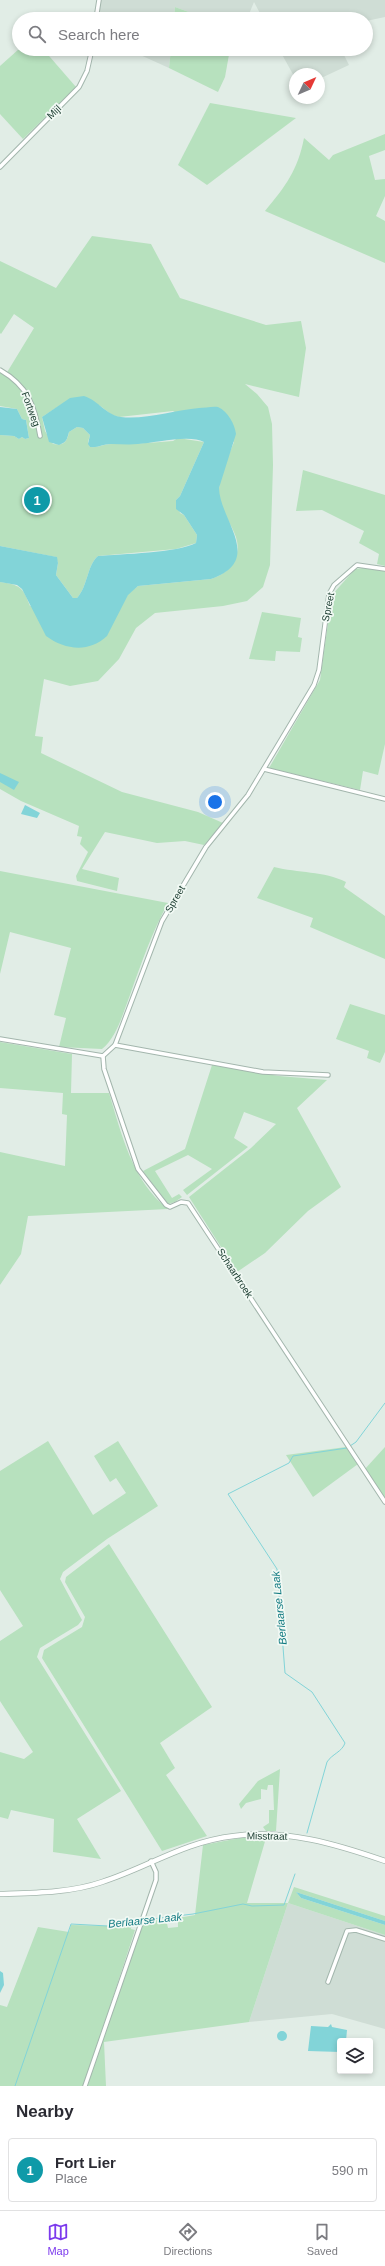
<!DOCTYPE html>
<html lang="en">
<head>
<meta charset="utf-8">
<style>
  :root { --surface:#fff; --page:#f7f7f7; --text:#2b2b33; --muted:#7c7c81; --line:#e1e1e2; --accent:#7c3aed }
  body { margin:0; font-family:Arial,sans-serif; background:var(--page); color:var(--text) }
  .controls { position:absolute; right:12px; bottom:12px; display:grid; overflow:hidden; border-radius:4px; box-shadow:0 2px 6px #0003 }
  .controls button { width:36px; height:36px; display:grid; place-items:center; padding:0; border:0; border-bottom:1px solid var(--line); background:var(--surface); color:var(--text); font:20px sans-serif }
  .compass { position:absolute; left:289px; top:68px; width:36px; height:36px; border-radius:50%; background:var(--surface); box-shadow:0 2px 6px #0003; rotate:46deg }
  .you { position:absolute; left:215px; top:802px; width:14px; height:14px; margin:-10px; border:3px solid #fff; border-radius:50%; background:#1a73e8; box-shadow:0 0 0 6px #1a73e833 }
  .badge { display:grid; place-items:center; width:26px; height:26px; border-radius:50%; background:var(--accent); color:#fff; font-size:13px; font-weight:700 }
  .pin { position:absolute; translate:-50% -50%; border:2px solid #fff; box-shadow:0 1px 4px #0006 }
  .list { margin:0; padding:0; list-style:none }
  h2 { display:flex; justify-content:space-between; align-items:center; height:52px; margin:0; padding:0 16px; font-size:17px }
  h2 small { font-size:13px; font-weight:400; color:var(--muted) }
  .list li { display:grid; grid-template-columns:26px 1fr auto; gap:12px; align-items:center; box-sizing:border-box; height:64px; margin:0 8px 8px; padding:0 8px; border:1px solid var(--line); border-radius:4px }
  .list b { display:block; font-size:15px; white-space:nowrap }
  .list p { margin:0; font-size:13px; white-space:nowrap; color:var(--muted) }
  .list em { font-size:13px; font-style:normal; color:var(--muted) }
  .icon { flex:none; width:22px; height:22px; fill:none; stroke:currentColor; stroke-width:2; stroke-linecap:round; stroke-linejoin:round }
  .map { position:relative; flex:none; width:385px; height:2086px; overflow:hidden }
  .search { position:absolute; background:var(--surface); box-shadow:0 2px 6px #0003; left:12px; right:12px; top:12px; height:44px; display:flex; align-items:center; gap:10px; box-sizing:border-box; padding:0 14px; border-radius:22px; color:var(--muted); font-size:15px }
  .sheet { height:124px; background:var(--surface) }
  nav { display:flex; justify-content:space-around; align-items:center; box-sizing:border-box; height:56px; border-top:1px solid var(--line); background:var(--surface); font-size:11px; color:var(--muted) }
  nav a { display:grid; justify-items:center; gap:2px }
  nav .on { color:var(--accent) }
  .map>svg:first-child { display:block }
  .built { fill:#cfddd5 }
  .green { fill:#b7e1be }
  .water { fill:#82d4d8 }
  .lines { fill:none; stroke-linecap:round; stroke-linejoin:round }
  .stream { stroke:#82d4d8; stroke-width:1 }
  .minor-casing { stroke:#a3b6ad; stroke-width:5.5 }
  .tertiary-casing { stroke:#a3b6ad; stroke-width:6 }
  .minor { stroke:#fff; stroke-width:3.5 }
  .tertiary { stroke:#fff; stroke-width:4.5 }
  .labels { text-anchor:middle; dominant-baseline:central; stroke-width:3.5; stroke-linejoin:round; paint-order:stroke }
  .street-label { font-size:10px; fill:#1f4034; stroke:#f1f9f4 }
  .water-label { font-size:11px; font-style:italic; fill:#127b82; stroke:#f1f9f4 }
</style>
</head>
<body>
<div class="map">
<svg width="385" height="2086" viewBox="0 0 385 2086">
  <rect width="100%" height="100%" fill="#e1ede6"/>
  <g class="built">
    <path d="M100 0H385V17L366 21V19H263L254 2 247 19H208L175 7 174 19H99Z"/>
    <path d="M127 49H171L169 68Z"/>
    <path d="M279 49H341L349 65 319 79V74H295V78Z"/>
    <path d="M288 1903 385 1935V2029L332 2014 249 2022Z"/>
  </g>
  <g class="green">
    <path d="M175 7 208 19H174Z"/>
    <path d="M19 49H43L76 87 23 139 0 114V66Z"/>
    <path d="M171 49H230L225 77 218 92 169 68Z"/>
    <path d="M210 103 296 118 207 185 178 165Z"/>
    <path d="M385 134V150L369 156 375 180 385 179V196L376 216 385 221V263L265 211C285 187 298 170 304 138L329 160 333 155Z"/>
    <path d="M92 236 151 244 180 298 266 325 301 321 306 348 299 397 245 384 257 394 268 407 272 424 273 465 270 565 263 587 247 601 223 606 155 613 136 628 119 659 98 681 70 686 44 679 35 736 43 737 41 753 122 792 198 812 223 823 204 845 185 841 157 843 105 832 82 869 119 878 117 891 77 881 76 876 88 852 80 844 82 837 77 836 79 826 21 801 0 789V582C20 585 23 587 30 606L119 610 128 594 138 586 211 579C222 575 228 571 234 561 247 537 222 520 219 498 217 483 228 457 234 442L173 411 119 417 112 415 99 405 62 404 42 417 45 431 53 444C64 446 67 442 69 432L77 427 83 428 90 435 88 442 90 447C98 448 104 444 111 444 131 444 152 443 173 441L178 438 204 442 180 496 176 500 180 513 184 515 197 535 196 543 176 549 98 556C87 565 88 586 77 598H73L56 575 58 563 56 557 0 546V435L14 436 19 439 22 437 25 439 29 438 26 420 22 419 17 409 0 406V371L6 374 34 328 14 314 1 334 0 333V261L56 288Z"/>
    <path d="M303 470 385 495V566L377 564 379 554 359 543 364 531 322 510 296 511Z"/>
    <path d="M363 568 385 571V744L378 775 363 771 360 790 269 768 320 680 332 595 355 569Z"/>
    <path d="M262 612 301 618 298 637 302 638 300 652 276 651 275 661 249 659Z"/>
    <path d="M274 867C298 873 324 871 346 882L344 887 385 916V959L310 927 313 918 257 898Z"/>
    <path d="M0 871 168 903C152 932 141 964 130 995 123 1013 117 1037 102 1049L59 1047 66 1018 54 1015 71 948 10 932 0 974Z"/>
    <path d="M350 1004 385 1015V1052L380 1063 367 1058 369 1051 336 1039Z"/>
    <path d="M0 1042 72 1054 71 1093H109C122 1135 132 1181 168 1209L28 1216 21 1254 0 1285V1152L65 1166 67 1115 62 1114 63 1093 0 1088Z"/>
    <path d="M212 1065 279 1076 327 1080 297 1108 341 1187 308 1211 265 1253 237 1272 189 1197 251 1148 276 1124 244 1112 234 1138 248 1147 187 1195 183 1190 212 1169 188 1155 155 1171 172 1198 179 1194 182 1197 175 1202 168 1204 143 1171 185 1149Z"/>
    <path d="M48 1441 93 1515 126 1493 116 1478 110 1482 94 1456 118 1441 158 1506 107 1539 63 1572 60 1579 82 1620 78 1625 40 1648 37 1657 121 1791 77 1819 101 1859 53 1852 54 1819 11 1810 8 1819 0 1817V1752L24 1759 33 1752 0 1701V1641L23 1626 0 1590V1471Z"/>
    <path d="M346 1447 358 1464 313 1497 286 1455Z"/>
    <path d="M385 1447V1499L365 1469Z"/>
    <path d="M109 1544 212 1707 160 1743 175 1768 166 1775 207 1836 162 1851 42 1658 44 1650 82 1627 85 1617 65 1582 66 1577Z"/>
    <path d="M280 1769 276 1831H266L263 1827 269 1823V1810H274L273 1785H268L267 1790 261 1789V1799L246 1803 241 1809 239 1804 258 1781Z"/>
    <path d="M240 1838H266L247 1903H288L294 1887 385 1916V1921L296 1892 301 1898 385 1925V1935L288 1903 249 2022 104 2042 106 2086H87L141 1921 166 1919 168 1928 178 1927V1918L195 1915 203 1845Z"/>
    <path d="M132 1921 131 1929 135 1930 84 2086H0V2005L7 2007 38 1927 69 1932 71 1925 114 1926Z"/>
  </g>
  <g class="water">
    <path d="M189 49H217C210 59 197 55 189 49Z"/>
    <path d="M84 396C99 401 106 415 121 417 145 420 175 410 199 408 204 408 213 406 218 407 228 411 235 425 236 434L219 488C220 521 265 560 211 579L138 586 128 595 107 636C89 653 65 650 46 636L22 589 17 585 0 582V546L57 557 58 563 56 575 73 598H77C88 586 87 565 98 556 122 554 177 553 196 543L197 535 184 515 176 509V500L180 496 204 442C190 434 154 443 138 444 129 445 120 444 111 444 103 444 98 448 90 447L88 444 90 435 83 428 77 427 69 432C67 439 67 442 59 445L49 442 42 417 70 398Z"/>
    <path d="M0 407 17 409 22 419 26 420 29 438 25 439 22 437 19 439 14 436 0 435Z"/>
    <path d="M0 773 19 782 14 790 0 782Z"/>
    <path d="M25 805 40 813 37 818 21 814Z"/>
    <path d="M296 1892 385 1921V1925L301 1898Z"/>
    <path d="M0 1971 3 1973 4 1985 0 1993Z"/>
    <path d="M331 2024 332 2027 347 2030 346 2041H340V2052L308 2051 311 2026 328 2027Z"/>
    <circle cx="282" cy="2036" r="5"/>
  </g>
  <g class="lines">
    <g class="stream">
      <path d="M350 1446 356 1442 385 1403"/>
      <path d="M307 1833 327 1762C332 1754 342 1752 345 1743L312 1692 285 1673 277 1569 228 1494 289 1463 293 1456 347 1448"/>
      <path d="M144 1920 193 1914 243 1904 252 1906 284 1905 295 1874"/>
      <path d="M15 2086 71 1924 108 1926 140 1920"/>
    </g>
    <defs>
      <g id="minor">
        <path d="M96 19 99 0"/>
        <path d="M0 167 79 87 87 71 92 49"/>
        <path d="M0 370C28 386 35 406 40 436"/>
        <path d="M264 769 385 799"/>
        <path d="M0 1039 103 1056 115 1045 162 921 206 847 248 795 314 685 319 670 329 594 334 585 357 565 385 569"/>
        <path d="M115 1045 263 1072 328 1075"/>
        <path d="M103 1056 104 1069 138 1169 166 1205 170 1207 181 1202 188 1203 385 1502"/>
        <path d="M328 1982 347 1931 356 1930 385 1939"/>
        <path d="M85 2086 156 1880V1872L151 1861"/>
      </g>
      <path id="tertiary" d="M0 1894C33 1893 70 1893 102 1882 149 1867 183 1842 234 1836 286 1829 336 1844 385 1861"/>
    </defs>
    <use href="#minor" class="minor-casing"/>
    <use href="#tertiary" class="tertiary-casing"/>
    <use href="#minor" class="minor"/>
    <use href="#tertiary" class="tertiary"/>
  </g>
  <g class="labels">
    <g class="street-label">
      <text transform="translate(54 112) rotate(-44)">Mijl</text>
      <text transform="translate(31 409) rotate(70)">Fortweg</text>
      <text transform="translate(328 607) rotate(-79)">Spreet</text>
      <text transform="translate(175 899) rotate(-60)">Spreet</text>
      <text transform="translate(235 1273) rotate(57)">Schaarbroek</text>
      <text transform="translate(267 1836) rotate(1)">Misstraat</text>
    </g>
    <g class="water-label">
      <text transform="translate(279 1608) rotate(-96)">Berlaarse Laak</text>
      <text transform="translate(145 1920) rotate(-6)">Berlaarse Laak</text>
    </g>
  </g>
</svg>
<div class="controls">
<button><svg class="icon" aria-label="layers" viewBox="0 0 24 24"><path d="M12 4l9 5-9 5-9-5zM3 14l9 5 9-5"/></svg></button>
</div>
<svg class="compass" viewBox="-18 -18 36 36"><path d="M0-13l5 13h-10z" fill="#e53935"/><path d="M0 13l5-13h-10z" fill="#7c7c81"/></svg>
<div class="you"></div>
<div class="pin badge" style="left:37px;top:500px;background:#0f9aa8">1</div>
<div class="search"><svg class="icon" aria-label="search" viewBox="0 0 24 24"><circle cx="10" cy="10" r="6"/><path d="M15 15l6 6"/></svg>Search here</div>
</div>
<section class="sheet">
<h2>Nearby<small></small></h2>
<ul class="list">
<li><span class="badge" style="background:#0f9aa8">1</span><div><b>Fort Lier</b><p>Place</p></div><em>590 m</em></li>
</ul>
</section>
<nav>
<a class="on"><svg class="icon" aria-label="map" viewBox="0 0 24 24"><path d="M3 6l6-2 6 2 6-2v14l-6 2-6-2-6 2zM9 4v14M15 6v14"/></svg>Map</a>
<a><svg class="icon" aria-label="directions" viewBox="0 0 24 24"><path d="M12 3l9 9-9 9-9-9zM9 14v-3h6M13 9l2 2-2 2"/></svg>Directions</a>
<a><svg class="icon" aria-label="saved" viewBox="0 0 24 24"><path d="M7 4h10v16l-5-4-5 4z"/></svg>Saved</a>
</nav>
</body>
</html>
